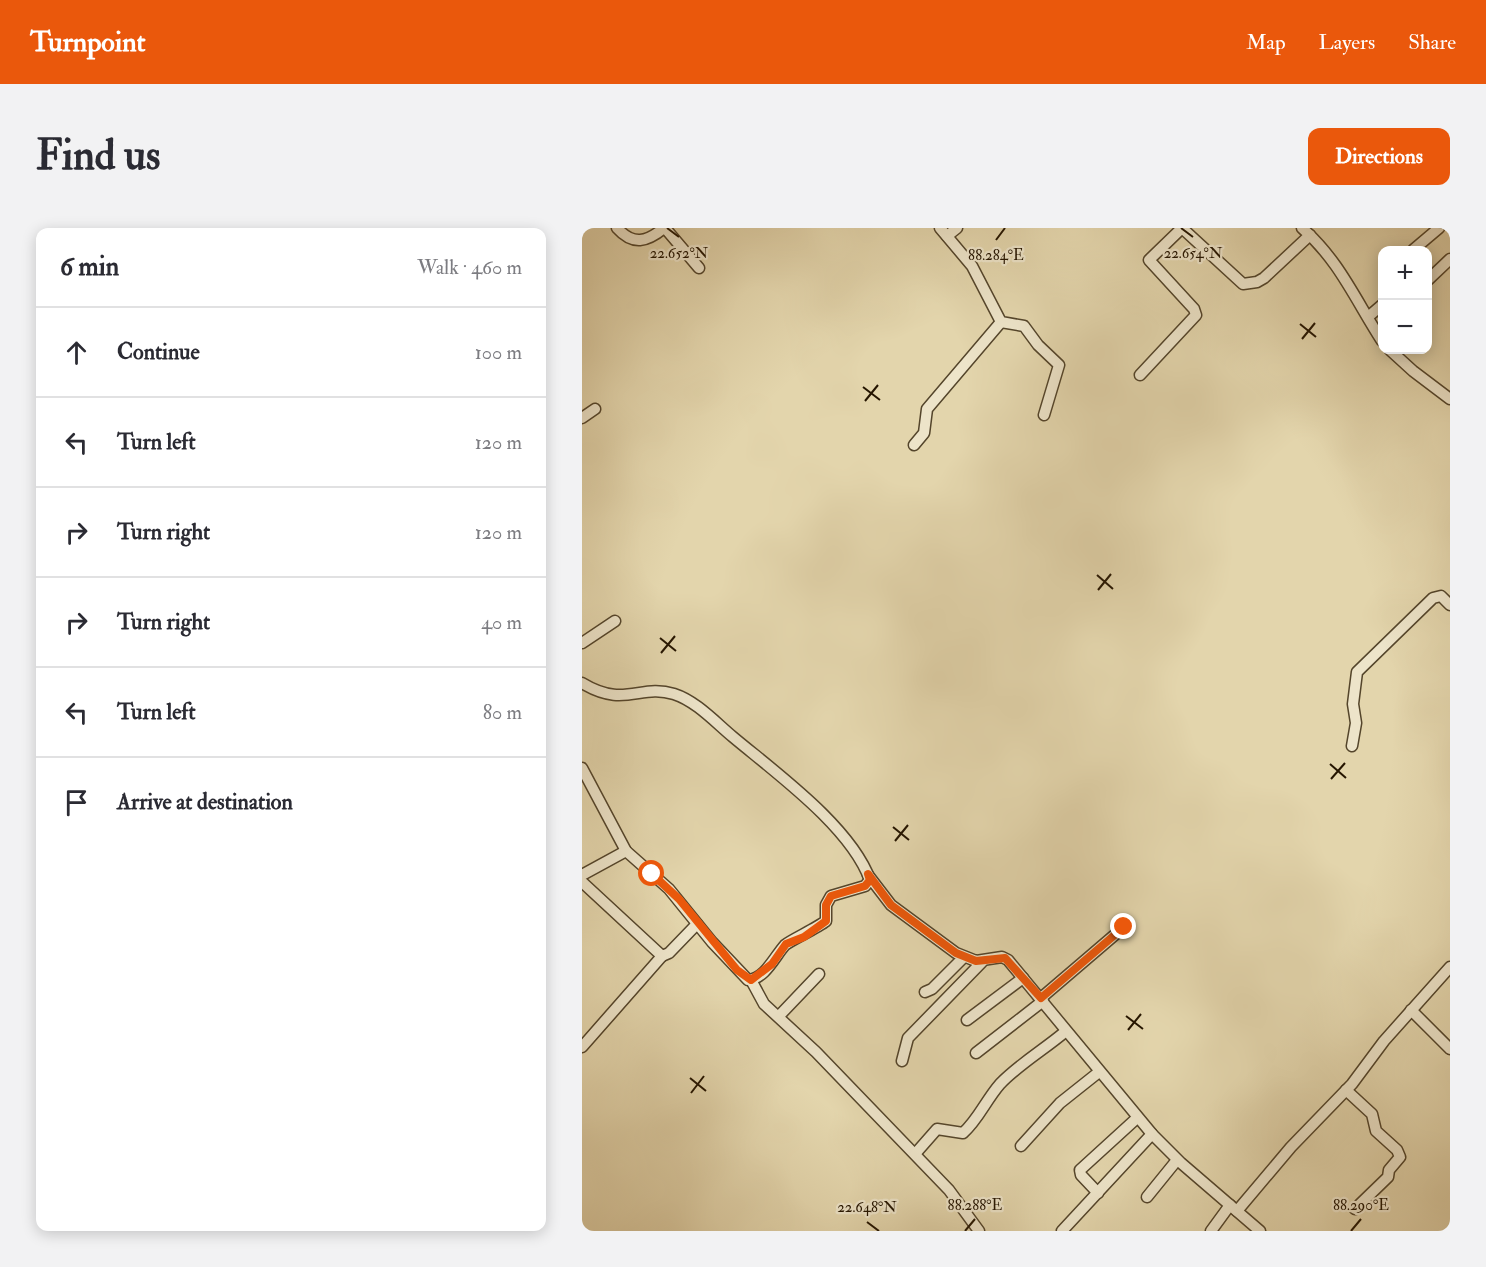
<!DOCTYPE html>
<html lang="en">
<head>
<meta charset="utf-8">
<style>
  :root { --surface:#fff; --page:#f2f2f3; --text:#2b2b33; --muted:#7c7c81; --line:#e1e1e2; --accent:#ea580c }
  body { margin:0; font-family:"IM FELL Double Pica",serif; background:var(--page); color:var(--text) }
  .controls { position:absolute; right:18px; top:18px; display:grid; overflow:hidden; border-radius:12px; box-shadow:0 3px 15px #0003 }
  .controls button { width:54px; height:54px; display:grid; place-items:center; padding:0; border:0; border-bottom:2px solid var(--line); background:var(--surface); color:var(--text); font:30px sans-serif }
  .stop { position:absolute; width:18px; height:18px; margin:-14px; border:4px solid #ea580c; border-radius:50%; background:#fff }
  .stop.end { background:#ea580c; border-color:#fff; box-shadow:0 2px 6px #0008 }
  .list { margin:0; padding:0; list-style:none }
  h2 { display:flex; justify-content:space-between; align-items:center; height:78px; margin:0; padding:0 24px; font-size:26px }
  h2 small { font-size:20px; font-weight:400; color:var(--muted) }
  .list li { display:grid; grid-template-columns:39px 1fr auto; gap:18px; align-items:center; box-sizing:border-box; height:90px; padding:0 24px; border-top:2px solid var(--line) }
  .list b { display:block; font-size:22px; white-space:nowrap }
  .list em { font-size:20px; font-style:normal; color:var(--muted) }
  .icon { flex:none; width:33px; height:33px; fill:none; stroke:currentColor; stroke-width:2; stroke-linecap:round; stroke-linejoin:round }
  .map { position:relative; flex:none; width:868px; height:1003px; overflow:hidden; border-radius:12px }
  header { display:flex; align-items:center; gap:36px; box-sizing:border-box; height:84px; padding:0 30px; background:var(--accent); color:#fff }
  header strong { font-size:28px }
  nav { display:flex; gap:33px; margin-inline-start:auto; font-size:21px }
  .intro { display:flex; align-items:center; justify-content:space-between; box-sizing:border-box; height:144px; padding:0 36px }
  h1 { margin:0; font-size:42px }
  .button { padding:15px 27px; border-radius:12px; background:var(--accent); color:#fff; font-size:21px; font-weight:700 }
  main { display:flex; gap:36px; padding:0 36px }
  aside { flex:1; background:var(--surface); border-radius:12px; box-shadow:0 3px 15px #0003 }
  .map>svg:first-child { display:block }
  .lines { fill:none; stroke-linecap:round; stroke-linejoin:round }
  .minor-casing { stroke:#54452b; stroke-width:13 }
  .minor { stroke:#ede4c9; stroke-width:10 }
  .route { stroke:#ea580c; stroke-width:8 }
  .ticks { fill:none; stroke:#251500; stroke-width:2 }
  .ticks-label { font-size:15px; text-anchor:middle; fill:#251500; stroke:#ede4c9; stroke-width:4.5; stroke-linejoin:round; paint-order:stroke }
</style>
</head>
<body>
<header>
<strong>Turnpoint</strong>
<nav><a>Map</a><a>Layers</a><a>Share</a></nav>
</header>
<div class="intro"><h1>Find us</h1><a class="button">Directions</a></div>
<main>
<aside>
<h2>6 min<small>Walk · 460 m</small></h2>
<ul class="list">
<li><svg class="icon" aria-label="ahead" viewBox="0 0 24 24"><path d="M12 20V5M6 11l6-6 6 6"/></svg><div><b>Continue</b></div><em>100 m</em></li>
<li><svg class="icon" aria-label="left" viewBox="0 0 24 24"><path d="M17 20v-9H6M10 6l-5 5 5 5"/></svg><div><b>Turn left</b></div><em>120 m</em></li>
<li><svg class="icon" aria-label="right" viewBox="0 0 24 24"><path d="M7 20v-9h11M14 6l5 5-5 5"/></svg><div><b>Turn right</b></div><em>120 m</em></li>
<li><svg class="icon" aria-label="right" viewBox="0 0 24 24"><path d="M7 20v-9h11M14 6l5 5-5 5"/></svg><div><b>Turn right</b></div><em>40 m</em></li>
<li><svg class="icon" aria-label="left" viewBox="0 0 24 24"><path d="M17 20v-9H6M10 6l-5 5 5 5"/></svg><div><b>Turn left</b></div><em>80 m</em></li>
<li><svg class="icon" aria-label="arrive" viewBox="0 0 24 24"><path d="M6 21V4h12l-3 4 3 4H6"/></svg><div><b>Arrive at destination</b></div></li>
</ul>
</aside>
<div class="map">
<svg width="868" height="1003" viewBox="0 0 868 1003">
  <rect width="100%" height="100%" fill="#e3d5ac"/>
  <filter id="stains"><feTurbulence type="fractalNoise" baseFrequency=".00333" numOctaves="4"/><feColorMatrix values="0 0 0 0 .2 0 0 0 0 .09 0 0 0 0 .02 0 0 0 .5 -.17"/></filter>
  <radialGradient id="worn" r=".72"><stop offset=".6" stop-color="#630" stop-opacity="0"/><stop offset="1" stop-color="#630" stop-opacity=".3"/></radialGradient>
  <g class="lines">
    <defs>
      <g id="minor">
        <path d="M35 0C51 18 65 14 82 0"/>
        <path d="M83 0 117 40"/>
        <path d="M358 0 390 38 419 94 442 98 456 117 477 137 462 187"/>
        <path d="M600 0 661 56 675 54 682 50 728 7"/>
        <path d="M720 0C757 32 774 73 800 113"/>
        <path d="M365 8 375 0"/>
        <path d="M831 22 857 0"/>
        <path d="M846 52 868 31"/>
        <path d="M786 89 800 77"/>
        <path d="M808 122 831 143 868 171"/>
        <path d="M558 147 614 87 612 81 567 32 600 0"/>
        <path d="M0 190 13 181"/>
        <path d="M332 217 342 205 345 181 419 94"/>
        <path d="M0 415 33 393"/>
        <path d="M0 455C43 481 58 455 92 466 114 473 133 494 151 509 194 545 269 599 288 652L283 658 249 668 244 677V693C235 700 209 712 203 717 193 728 183 751 166 752L130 714 87 661 44 623 0 540"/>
        <path d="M770 518 774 495 771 476 775 444 851 370 859 368 868 377"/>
        <path d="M0 647 44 623"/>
        <path d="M286 647 309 677 374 725 394 733 420 729 426 732 570 906 599 935 678 1003"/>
        <path d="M0 654 80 728 87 725 115 696"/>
        <path d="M169 752 182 776 234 824 367 962 397 1003"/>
        <path d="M343 764 350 761 382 729"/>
        <path d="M459 770 542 699"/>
        <path d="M829 782 868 821"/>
        <path d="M197 788 237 746"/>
        <path d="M385 792 441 750"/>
        <path d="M0 819 80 728"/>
        <path d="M394 825 461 773"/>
        <path d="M320 833 326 810 400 734"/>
        <path d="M764 862 790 886 794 903 815 922 818 929 807 942 806 949 773 981"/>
        <path d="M439 918 478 875 517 844"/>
        <path d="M333 926 355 901 381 905C396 892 404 872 418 856 437 836 463 821 484 803"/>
        <path d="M516 965 499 947 498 942 555 890"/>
        <path d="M565 969 595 932"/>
        <path d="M655 983 709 919 770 856 802 813 868 739"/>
        <path d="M480 1003 570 906"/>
        <path d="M629 1003 648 977"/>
      </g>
    </defs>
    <use href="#minor" class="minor-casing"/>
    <use href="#minor" class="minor"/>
  </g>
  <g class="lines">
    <path class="route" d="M70 646 97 671 155 742 169 752 190 736 204 716 222 709 244 693V677L249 668 283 658 288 652 286 646 309 677 374 725 394 733 423 730 459 770 542 699"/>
  </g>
  <path class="ticks" d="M85 0 97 9M599 0 611 9M414 12 423 0M718 96 734 109M720 111 733 95M281 159 298 172M283 173 296 157M515 347 531 361M516 362 529 346M78 410 94 423M79 425 93 408M748 536 764 550M749 551 763 535M311 599 327 612M313 613 326 597M544 788 561 801M546 802 559 786M108 850 124 863M109 865 122 848M285 994 297 1003M383 1003 393 991M769 1003 779 991"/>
  <g class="ticks-label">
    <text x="97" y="30">22.652°N</text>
    <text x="611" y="30">22.654°N</text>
    <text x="414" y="32">88.284°E</text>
    <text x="393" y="982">88.288°E</text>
    <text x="779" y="982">88.290°E</text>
    <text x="285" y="984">22.648°N</text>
  </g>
  <rect width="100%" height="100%" filter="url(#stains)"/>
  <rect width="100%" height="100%" fill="url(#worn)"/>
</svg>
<div class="controls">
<button>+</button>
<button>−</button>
</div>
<div class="stop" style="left:70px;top:646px"></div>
<div class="stop end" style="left:542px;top:699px"></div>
</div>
</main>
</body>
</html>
